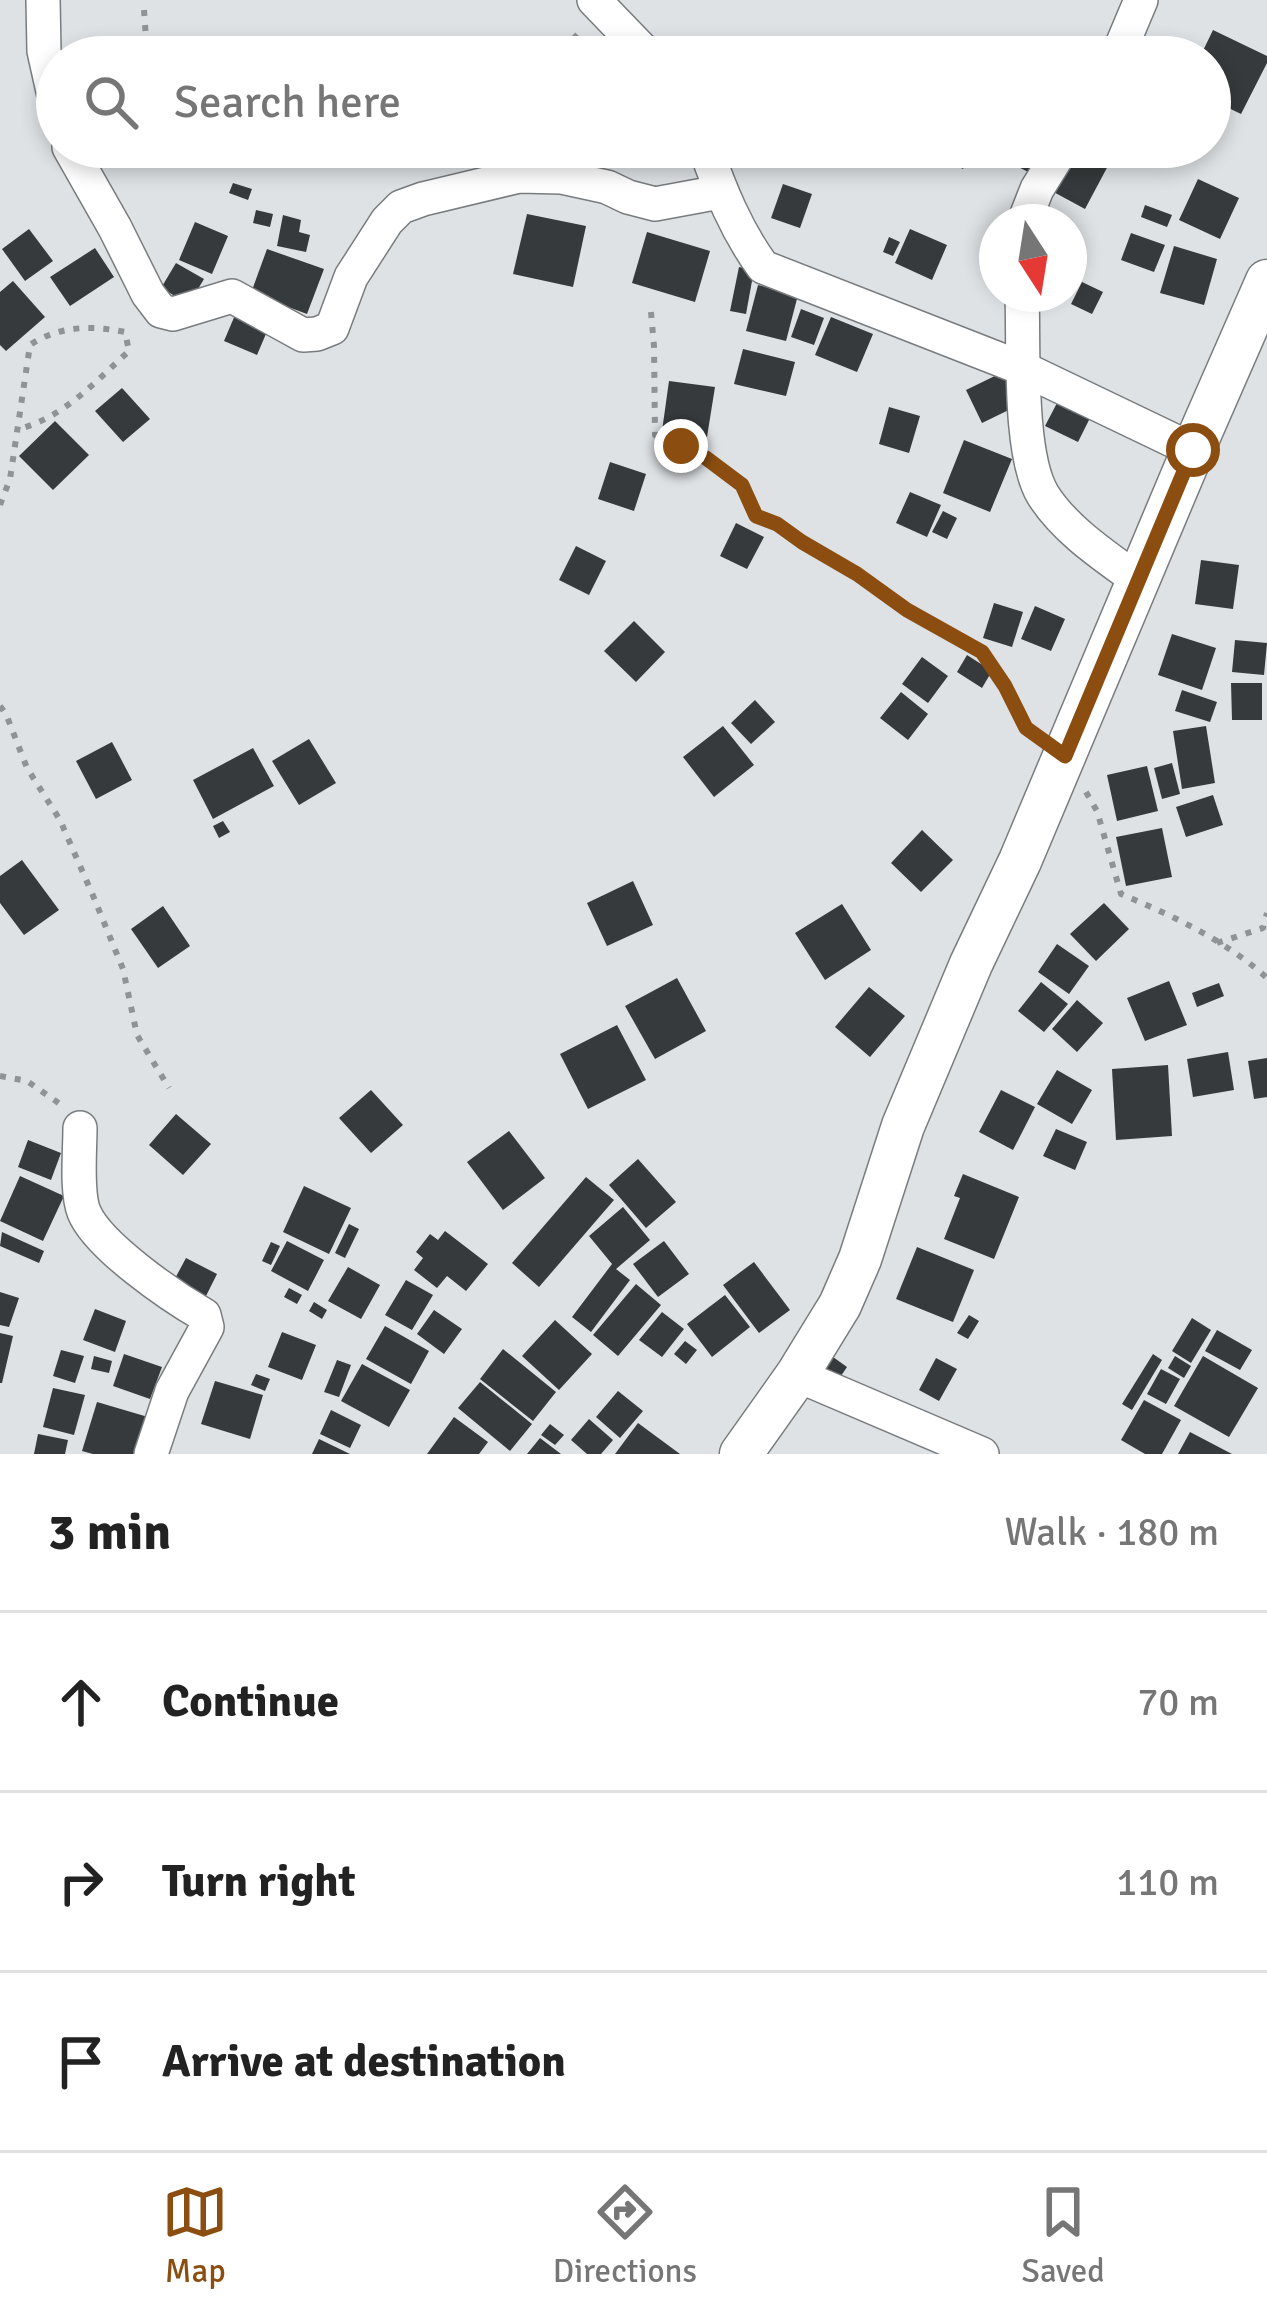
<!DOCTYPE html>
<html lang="en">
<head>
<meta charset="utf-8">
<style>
  :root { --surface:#fff; --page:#f2f2f2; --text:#222; --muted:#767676; --line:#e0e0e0; --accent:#8b4e10 }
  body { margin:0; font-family:Signika,sans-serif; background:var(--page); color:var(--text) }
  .compass { position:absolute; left:979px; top:204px; width:108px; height:108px; border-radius:50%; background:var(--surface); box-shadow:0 6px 18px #0003; rotate:168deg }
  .stop { position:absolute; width:36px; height:36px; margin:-27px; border:9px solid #8b4e10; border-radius:50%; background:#fff }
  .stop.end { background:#8b4e10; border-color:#fff; box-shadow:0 3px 12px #0008 }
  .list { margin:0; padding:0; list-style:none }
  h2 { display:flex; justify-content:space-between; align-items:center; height:156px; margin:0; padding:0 48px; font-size:51px }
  h2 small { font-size:39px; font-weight:400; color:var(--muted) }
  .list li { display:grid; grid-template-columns:78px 1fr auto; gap:36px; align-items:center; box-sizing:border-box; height:180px; padding:0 48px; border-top:3px solid var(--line) }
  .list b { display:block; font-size:45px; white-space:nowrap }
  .list em { font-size:39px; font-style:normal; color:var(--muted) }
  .icon { flex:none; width:66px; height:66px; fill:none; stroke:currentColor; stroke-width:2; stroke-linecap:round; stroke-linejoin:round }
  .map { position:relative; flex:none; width:1267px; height:1454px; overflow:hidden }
  .search { position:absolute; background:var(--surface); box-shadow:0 6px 18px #0003; left:36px; right:36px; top:36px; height:132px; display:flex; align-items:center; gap:30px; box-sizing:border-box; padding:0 42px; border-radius:66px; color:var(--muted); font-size:45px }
  .sheet { height:696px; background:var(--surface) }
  nav { display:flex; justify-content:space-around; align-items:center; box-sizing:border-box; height:168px; border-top:3px solid var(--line); background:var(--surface); font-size:33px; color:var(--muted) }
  nav a { display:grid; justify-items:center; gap:6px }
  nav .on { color:var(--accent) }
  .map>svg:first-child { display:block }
  .building { fill:#373a3c }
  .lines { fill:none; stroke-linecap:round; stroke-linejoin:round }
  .minor-casing { stroke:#797c7e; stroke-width:36 }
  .tertiary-casing { stroke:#797c7e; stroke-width:45 }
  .path { stroke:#909395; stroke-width:6; stroke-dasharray:6 9; stroke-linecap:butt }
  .minor { stroke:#fff; stroke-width:33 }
  .tertiary { stroke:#fff; stroke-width:42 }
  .route { stroke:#8b4e10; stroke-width:15 }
</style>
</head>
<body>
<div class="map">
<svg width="1267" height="1454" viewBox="0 0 1267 1454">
  <rect width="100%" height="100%" fill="#dfe2e5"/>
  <g class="building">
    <path d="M1213 30 1267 56V63L1241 114 1210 99V57H1200Z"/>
    <path d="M597 41 634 57H590Z"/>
    <path d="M581 147H613L612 158 580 155Z"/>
    <path d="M943 147H975L963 169 938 155Z"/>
    <path d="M999 147H1051L1036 176 995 155Z"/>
    <path d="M1070 147H1118L1085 209 1048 189Z"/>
    <path d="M1198 179 1239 198 1220 239 1179 220Z"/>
    <path d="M233 183 252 189 248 200 229 193Z"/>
    <path d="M783 184 812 194 800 228 771 218Z"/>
    <path d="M1145 205 1172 215 1167 227 1141 217Z"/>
    <path d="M256 210 273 214 270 227 253 223Z"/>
    <path d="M527 214 586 226 573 287 513 274Z"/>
    <path d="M283 215 301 220 299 232 310 235 306 252 277 246Z"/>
    <path d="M195 222 228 236 212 274 179 260Z"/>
    <path d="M29 229 53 261 25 281 2 249Z"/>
    <path d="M910 229 947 245 932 280 895 263Z"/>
    <path d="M647 232 710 251 695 302 632 283Z"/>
    <path d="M1131 233 1165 245 1154 272 1121 260Z"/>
    <path d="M889 237 900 242 893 256 883 252Z"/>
    <path d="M1174 246 1217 259 1204 305 1160 293Z"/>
    <path d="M95 248 114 277 70 306 50 277Z"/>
    <path d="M267 249 324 269 307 314 251 293Z"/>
    <path d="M176 263 204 279 189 304 161 288Z"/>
    <path d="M739 267 754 270 746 314 730 311Z"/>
    <path d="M13 281 45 317 6 351 0 345V292Z"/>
    <path d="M1082 282 1103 292 1092 314 1071 304Z"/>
    <path d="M758 285 798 295 786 341 746 331Z"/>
    <path d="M238 308 271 322 257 355 224 341Z"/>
    <path d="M801 309 824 318 814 345 791 337Z"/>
    <path d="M831 317 873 334 857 372 815 355Z"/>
    <path d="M743 349 795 362 786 396 734 384Z"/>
    <path d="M1003 372 1019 405 982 423 966 390Z"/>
    <path d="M669 381 715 387 707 437 662 431Z"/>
    <path d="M122 388 150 419 123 442 95 411Z"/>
    <path d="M1057 403 1090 418 1078 442 1045 426Z"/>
    <path d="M889 407 920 416 909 453 879 444Z"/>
    <path d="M55 421 89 455 53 490 19 456Z"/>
    <path d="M964 440 1012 459 990 512 943 493Z"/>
    <path d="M610 462 646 474 634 511 598 499Z"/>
    <path d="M910 492 941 505 927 537 896 523Z"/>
    <path d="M943 511 957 518 947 539 932 532Z"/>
    <path d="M736 523 764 537 747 569 720 556Z"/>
    <path d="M576 546 606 561 589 595 559 580Z"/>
    <path d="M1201 560 1239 565 1233 609 1195 604Z"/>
    <path d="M994 603 1023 612 1012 647 983 638Z"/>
    <path d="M1035 606 1065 619 1051 651 1021 639Z"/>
    <path d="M634 621 665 652 636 682 604 651Z"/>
    <path d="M1172 634 1216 648 1202 690 1158 675Z"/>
    <path d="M1235 640 1267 643 1264 675 1232 672Z"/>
    <path d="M967 655 992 671 982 688 957 672Z"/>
    <path d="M922 657 948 676 928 703 902 684Z"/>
    <path d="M1231 683H1262V720H1232Z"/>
    <path d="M1182 690 1217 702 1210 722 1175 711Z"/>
    <path d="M901 692 928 714 908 740 880 718Z"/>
    <path d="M755 700 775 722 751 744 731 723Z"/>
    <path d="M723 726 754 765 714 797 683 757Z"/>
    <path d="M1206 726 1215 783 1182 789 1173 731Z"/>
    <path d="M309 739 336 783 299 805 272 761Z"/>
    <path d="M112 742 132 780 96 799 76 761Z"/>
    <path d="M253 748 274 786 213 819 193 780Z"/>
    <path d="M1172 763 1180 794 1162 799 1154 768Z"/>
    <path d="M1147 766 1158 811 1117 821 1107 775Z"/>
    <path d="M1213 795 1223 825 1186 837 1176 807Z"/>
    <path d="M223 821 230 832 219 838 213 826Z"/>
    <path d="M1162 828 1172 877 1126 886 1116 837Z"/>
    <path d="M922 830 953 860 921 892 891 863Z"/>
    <path d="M22 860 59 910 24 935 0 903V876Z"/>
    <path d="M633 881 653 925 607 946 587 903Z"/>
    <path d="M1104 903 1129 929 1096 961 1070 934Z"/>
    <path d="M842 904 871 950 825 980 795 933Z"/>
    <path d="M163 906 190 946 158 968 131 929Z"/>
    <path d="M1057 944 1089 966 1069 994 1038 972Z"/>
    <path d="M677 978 706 1031 655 1059 625 1006Z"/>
    <path d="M1169 981 1187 1025 1145 1041 1127 998Z"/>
    <path d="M1041 982 1068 1004 1044 1032 1018 1011Z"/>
    <path d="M1219 983 1224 996 1197 1007 1192 993Z"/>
    <path d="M869 987 905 1016 870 1057 835 1027Z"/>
    <path d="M1077 1000 1103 1023 1077 1052 1052 1029Z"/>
    <path d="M617 1025 646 1080 588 1109 560 1054Z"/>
    <path d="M1228 1052 1234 1090 1193 1097 1187 1059Z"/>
    <path d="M1267 1058V1097L1254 1099 1248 1061Z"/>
    <path d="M1168 1065 1172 1136 1116 1140 1112 1069Z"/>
    <path d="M1057 1070 1092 1090 1072 1124 1037 1104Z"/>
    <path d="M371 1090 403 1125 371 1153 339 1118Z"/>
    <path d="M1001 1090 1035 1107 1013 1150 979 1132Z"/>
    <path d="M176 1114 211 1144 183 1175 149 1145Z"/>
    <path d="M1056 1129 1087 1142 1075 1170 1043 1156Z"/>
    <path d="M509 1131 545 1178 503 1210 467 1162Z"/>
    <path d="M28 1140 61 1153 51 1180 18 1167Z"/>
    <path d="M638 1159 676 1202 646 1228 609 1185Z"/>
    <path d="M963 1174 1019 1197 994 1259 944 1239 960 1198 954 1196Z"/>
    <path d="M20 1176 64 1196 43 1241 0 1221Z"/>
    <path d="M586 1177 614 1200 539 1287 512 1263Z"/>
    <path d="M304 1186 351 1208 329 1254 283 1232Z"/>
    <path d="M623 1207 650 1240 616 1269 630 1280 591 1332 572 1317 612 1264 589 1236Z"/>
    <path d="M349 1224 359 1229 345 1258 335 1253Z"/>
    <path d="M445 1231 488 1264 466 1291 447 1276 437 1288 414 1270 423 1258 416 1252 430 1234 438 1240Z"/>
    <path d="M2 1232 44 1251 39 1263 0 1246Z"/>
    <path d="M287 1241 324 1260 308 1291 271 1271Z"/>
    <path d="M664 1241 689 1274 658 1297 633 1264Z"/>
    <path d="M271 1242 280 1246 271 1265 262 1261Z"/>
    <path d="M917 1247 974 1270 953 1322 896 1299Z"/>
    <path d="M186 1258 217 1274 203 1302 171 1286Z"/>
    <path d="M754 1262 790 1310 759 1333 723 1285Z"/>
    <path d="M348 1267 380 1285 361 1319 328 1301Z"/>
    <path d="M406 1280 433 1295 412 1330 385 1315Z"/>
    <path d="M636 1284 661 1305 618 1356 593 1335Z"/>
    <path d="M289 1288 302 1295 297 1304 284 1297Z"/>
    <path d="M0 1292 19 1298 9 1327 0 1325Z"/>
    <path d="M725 1295 750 1327 712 1357 687 1324Z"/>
    <path d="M314 1302 327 1310 322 1319 309 1311Z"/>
    <path d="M95 1309 126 1321 115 1352 83 1340Z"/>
    <path d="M434 1310 462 1329 444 1354 417 1334Z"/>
    <path d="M662 1312 684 1329 662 1357 639 1340Z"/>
    <path d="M969 1315 979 1321 968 1339 957 1333Z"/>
    <path d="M1192 1318 1211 1330 1191 1363 1172 1351Z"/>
    <path d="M555 1320 592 1354 559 1390 522 1356Z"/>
    <path d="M385 1326 429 1351 411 1384 366 1359Z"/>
    <path d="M1217 1330 1252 1350 1240 1370 1205 1351Z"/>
    <path d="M282 1332 316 1345 302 1380 268 1367Z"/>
    <path d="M0 1333 13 1336 2 1383H0Z"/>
    <path d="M685 1341 697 1350 686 1364 674 1354Z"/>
    <path d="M503 1349 556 1392 533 1421 480 1379Z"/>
    <path d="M61 1350 84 1356 75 1383 53 1376Z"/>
    <path d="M124 1354 162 1367 150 1399 113 1386Z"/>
    <path d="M1153 1354 1162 1360 1132 1410 1122 1404Z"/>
    <path d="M94 1356 112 1361 109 1373 91 1369Z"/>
    <path d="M1175 1356 1191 1366 1184 1378 1168 1368Z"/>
    <path d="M1203 1356 1258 1388 1229 1437 1174 1406Z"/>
    <path d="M833 1357 847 1367 839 1379 825 1369Z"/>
    <path d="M936 1358 957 1369 939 1401 919 1390Z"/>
    <path d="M337 1360 351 1365 339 1397 324 1392Z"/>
    <path d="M362 1364 410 1390 389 1427 341 1401Z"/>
    <path d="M1161 1369 1180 1379 1166 1404 1147 1394Z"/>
    <path d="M256 1374 270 1379 265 1391 251 1385Z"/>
    <path d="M215 1381 263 1395 250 1439 201 1424Z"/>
    <path d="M480 1382 532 1424 510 1451 458 1408Z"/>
    <path d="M53 1388 85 1395 74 1435 43 1427Z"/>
    <path d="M618 1391 643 1411 620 1438 596 1417Z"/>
    <path d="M1144 1400 1181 1420 1162 1454H1145L1121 1440Z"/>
    <path d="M97 1402 148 1417 137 1454H93L82 1451Z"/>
    <path d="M331 1410 361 1425 350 1448 320 1434Z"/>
    <path d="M454 1417 488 1442 479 1454H427Z"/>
    <path d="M589 1419 613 1440 601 1454H587L571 1440Z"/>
    <path d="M638 1423 680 1454H615Z"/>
    <path d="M550 1424 564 1435 555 1445 541 1435Z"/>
    <path d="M1190 1432 1232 1454H1178Z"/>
    <path d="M38 1434 68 1440 65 1454H34Z"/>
    <path d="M540 1438 561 1454H527Z"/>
    <path d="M319 1439 350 1454H312Z"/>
  </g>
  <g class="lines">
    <defs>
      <g id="minor">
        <path d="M43 0 44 51 57 109"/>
        <path d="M594 0 649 57"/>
        <path d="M1117 57 1141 0"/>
        <path d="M69 147 115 228 148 294 161 311 173 314 232 296 303 335 317 334 332 328 351 277 387 221 401 207 423 199 519 176 561 177 607 187 628 197 655 204 720 192"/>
        <path d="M705 147C720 190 736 230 763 267L1024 369 1193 450"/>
        <path d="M1024 222 1037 189 1063 147"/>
        <path d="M1022 294C1024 344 1018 454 1043 495 1066 531 1105 556 1139 581"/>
        <path d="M80 1128C80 1151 76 1192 84 1212 98 1246 171 1296 204 1315L207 1327 172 1391 151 1454"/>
        <path d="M797 1375 982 1454"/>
      </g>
      <path id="tertiary" d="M741 1454 797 1375 840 1305 860 1259 903 1126 971 964 1020 861 1193 450 1267 281"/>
    </defs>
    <use href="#minor" class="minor-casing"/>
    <use href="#tertiary" class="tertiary-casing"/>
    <g class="path">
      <path d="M144 10 147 54"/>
      <path d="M75 49 113 47 166 57"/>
      <path d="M535 57 559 54 580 32"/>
      <path d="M651 312 654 346 655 435 706 458 742 485 756 516 777 524 802 542 857 574 907 610 982 652 1005 686 1026 728 1034 734"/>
      <path d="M0 505 10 479 30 345C58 326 91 325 125 332L129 351C95 382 64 417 19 429"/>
      <path d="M0 706 6 714 27 768 60 820 94 898 123 969 137 1035 169 1088"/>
      <path d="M1086 792 1097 811 1121 894C1173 916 1225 940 1267 978"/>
      <path d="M1217 943 1263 928 1267 913"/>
      <path d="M0 1076 27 1081 60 1104"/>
    </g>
    <use href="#minor" class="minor"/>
    <use href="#tertiary" class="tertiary"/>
  </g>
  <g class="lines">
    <path class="route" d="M681 446 706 458 742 485 756 516 777 524 802 542 857 574 907 610 982 652 1005 686 1026 728 1065 756 1193 450"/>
  </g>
</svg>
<svg class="compass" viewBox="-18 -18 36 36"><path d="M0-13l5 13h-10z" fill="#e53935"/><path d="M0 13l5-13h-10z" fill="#767676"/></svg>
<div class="stop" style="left:1193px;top:450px"></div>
<div class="stop end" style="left:681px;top:446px"></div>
<div class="search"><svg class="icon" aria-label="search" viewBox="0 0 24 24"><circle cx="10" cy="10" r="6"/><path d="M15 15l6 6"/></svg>Search here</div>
</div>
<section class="sheet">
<h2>3 min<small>Walk · 180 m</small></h2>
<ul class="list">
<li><svg class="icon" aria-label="ahead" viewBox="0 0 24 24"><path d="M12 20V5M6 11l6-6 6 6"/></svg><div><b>Continue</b></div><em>70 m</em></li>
<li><svg class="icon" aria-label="right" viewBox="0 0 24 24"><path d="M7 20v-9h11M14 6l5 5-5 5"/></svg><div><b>Turn right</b></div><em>110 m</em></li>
<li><svg class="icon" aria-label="arrive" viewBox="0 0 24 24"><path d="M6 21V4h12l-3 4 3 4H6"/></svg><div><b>Arrive at destination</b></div></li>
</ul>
</section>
<nav>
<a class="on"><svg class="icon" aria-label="map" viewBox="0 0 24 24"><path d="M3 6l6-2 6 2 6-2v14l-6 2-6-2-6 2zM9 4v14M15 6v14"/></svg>Map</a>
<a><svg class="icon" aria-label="directions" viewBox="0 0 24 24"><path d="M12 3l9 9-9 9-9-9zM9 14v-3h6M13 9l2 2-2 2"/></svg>Directions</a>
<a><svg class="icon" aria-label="saved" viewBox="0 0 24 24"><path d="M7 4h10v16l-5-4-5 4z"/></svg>Saved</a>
</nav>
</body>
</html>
